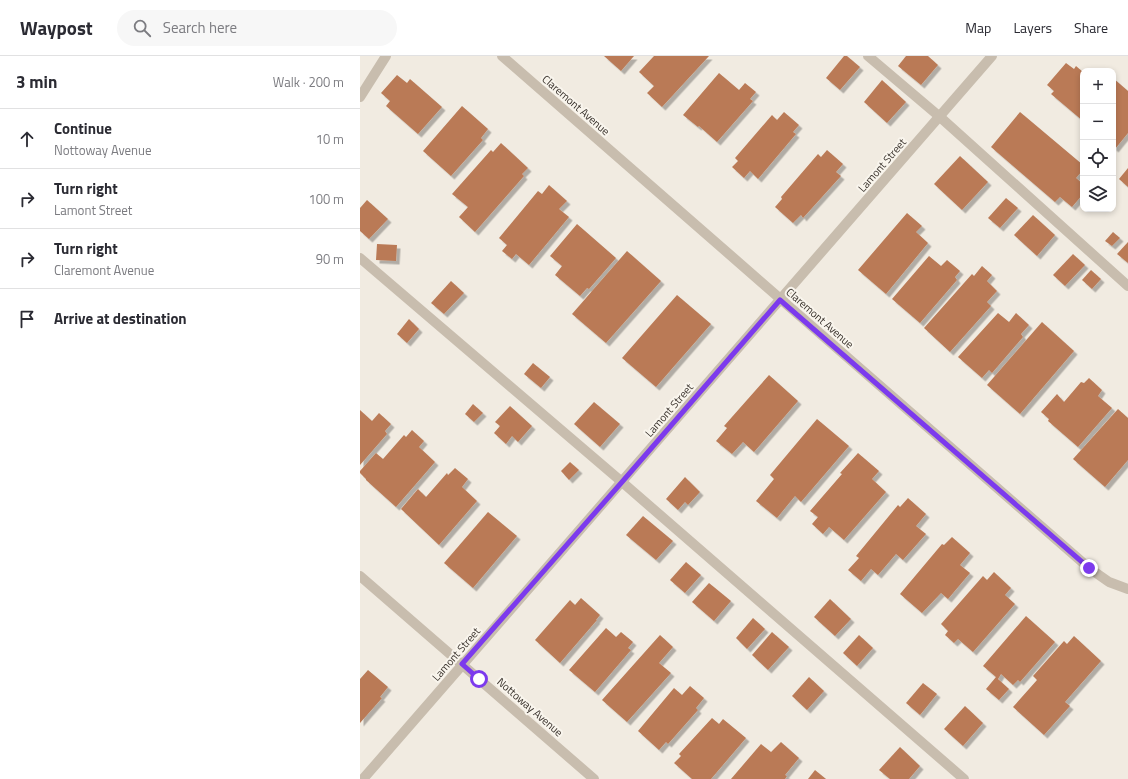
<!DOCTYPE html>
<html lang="en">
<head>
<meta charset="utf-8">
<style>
  :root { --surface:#fff; --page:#f7f7f7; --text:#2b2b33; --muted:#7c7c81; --line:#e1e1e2 }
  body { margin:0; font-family:"Titillium Web",sans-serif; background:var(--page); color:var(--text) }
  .controls { position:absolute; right:12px; top:12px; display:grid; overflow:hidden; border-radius:8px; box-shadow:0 2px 6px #0003 }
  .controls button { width:36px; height:36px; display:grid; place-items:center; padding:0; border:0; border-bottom:1px solid var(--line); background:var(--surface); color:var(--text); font:20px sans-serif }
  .stop { position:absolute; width:12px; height:12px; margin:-9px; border:3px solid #7c3aed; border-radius:50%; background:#fff }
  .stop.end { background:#7c3aed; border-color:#fff; box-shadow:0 1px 4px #0008 }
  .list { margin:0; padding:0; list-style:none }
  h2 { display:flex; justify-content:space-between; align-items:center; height:52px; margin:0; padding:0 16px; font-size:17px }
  h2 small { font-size:13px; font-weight:400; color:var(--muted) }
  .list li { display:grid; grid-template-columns:26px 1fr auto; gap:12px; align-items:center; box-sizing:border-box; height:60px; padding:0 16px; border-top:1px solid var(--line) }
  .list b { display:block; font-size:15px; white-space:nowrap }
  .list p { margin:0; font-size:13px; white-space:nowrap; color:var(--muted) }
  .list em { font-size:13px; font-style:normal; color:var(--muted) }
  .icon { flex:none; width:22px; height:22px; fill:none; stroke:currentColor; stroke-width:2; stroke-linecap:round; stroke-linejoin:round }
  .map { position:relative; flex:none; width:768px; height:723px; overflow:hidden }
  header { display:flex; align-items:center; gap:24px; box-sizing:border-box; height:56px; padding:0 20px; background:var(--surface); border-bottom:1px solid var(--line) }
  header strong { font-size:19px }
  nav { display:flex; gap:22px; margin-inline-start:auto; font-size:14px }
  .search { width:280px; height:36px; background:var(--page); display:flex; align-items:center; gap:10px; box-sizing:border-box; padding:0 14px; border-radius:22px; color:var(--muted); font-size:15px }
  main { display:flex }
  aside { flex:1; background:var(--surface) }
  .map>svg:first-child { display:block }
  .building { fill:#ba7a56; filter:url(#shadow) }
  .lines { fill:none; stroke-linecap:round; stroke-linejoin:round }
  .lane { stroke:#c8bdae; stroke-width:10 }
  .street { stroke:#c8bdae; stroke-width:10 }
  .route { stroke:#7c3aed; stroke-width:5 }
  .labels { text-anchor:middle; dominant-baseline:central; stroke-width:4; stroke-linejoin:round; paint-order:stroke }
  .street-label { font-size:11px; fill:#38312b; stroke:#f9f5ed }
</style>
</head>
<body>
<header>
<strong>Waypost</strong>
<div class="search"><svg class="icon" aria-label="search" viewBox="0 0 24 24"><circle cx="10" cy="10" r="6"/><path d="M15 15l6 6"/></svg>Search here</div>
<nav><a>Map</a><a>Layers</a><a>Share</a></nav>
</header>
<main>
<aside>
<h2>3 min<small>Walk · 200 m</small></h2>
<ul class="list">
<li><svg class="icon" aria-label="ahead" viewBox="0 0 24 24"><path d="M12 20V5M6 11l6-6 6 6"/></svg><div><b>Continue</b><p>Nottoway Avenue</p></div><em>10 m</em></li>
<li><svg class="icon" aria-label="right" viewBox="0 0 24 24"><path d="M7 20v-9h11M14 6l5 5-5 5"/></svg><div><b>Turn right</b><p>Lamont Street</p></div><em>100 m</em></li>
<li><svg class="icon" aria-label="right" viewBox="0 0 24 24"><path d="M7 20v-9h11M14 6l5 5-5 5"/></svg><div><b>Turn right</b><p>Claremont Avenue</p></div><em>90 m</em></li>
<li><svg class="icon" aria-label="arrive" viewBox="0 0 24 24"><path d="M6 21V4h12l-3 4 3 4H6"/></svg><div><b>Arrive at destination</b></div></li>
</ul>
</aside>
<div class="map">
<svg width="768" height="723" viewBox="0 0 768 723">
  <defs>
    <filter id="shadow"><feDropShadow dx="3.5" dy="3.5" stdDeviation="0" flood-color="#0004"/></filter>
  </defs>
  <rect width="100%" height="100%" fill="#f1ebe1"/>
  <g class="building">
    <path d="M244 0H274L261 15Z"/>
    <path d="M294 0H349L302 51 287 37 294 30 279 16Z"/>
    <path d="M484 0H487L500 11 480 34 466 22Z"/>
    <path d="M546 0H568L578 9 561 29 538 10Z"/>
    <path d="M706 7 714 13 716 10 723 16V65L691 38 694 35 687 29Z"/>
    <path d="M359 17 379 34 385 27 396 36 390 43 393 45 357 86 339 70 338 71 323 59Z"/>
    <path d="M37 19 47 27 50 23 82 51 58 78 26 50 30 45 21 37Z"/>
    <path d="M753 22 768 35V77L755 93 753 91Z"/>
    <path d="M522 24 546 46 527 67 504 46Z"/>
    <path d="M102 50 128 73 121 82 123 84 91 120 63 95Z"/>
    <path d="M424 56 439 69 433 76 436 78 398 123 390 115 384 122 372 111 378 105 375 102 412 59 417 64Z"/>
    <path d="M660 56 723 109V114L716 122 723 128V138L712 151 700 141 695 146 631 91Z"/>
    <path d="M141 87 168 112 162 118 164 120 115 176 99 161 108 151 92 138 131 94 133 96Z"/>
    <path d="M467 94 483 108 476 116 481 120 443 162 441 159 433 167 415 151 422 143 421 141 458 98 461 101Z"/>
    <path d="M600 100 628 126 602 154 574 128Z"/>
    <path d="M768 112V131L759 123Z"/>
    <path d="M189 129 207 145 199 153 209 161 169 209 156 198 152 203 142 195 147 189 139 182 178 135 182 138Z"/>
    <path d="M646 142 658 152 640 172 628 162Z"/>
    <path d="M7 144 28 163 9 183 0 175V152Z"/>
    <path d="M547 157 562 170 556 176 568 187 526 238 498 214Z"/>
    <path d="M673 159 695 179 677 200 654 179Z"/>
    <path d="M217 168 256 202 229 233 227 232 220 240 195 219 202 210 190 200Z"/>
    <path d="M753 176 760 182 752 190 745 185Z"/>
    <path d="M768 186V207L757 198Z"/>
    <path d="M17 188 37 189 36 205 16 204Z"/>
    <path d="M267 195 301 225 246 287 212 258Z"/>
    <path d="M713 198 725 209 705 230 693 219Z"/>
    <path d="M569 200 581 210 587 204 600 215 595 221 597 224 560 267 532 243Z"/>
    <path d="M622 210 632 219 627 225 637 235 627 246 631 250 590 296 564 272 612 218 614 220Z"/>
    <path d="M731 214 741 223 732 233 722 224Z"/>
    <path d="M91 225 104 237 84 258 71 247Z"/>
    <path d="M317 239 351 268 296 331 262 302Z"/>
    <path d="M638 257 649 266 656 257 669 269 661 278 663 281 632 317 629 314 622 322 598 301Z"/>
    <path d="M49 263 59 273 47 287 37 278Z"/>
    <path d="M682 266 714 295 660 358 627 329Z"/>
    <path d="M173 307 190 321 181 332 164 318Z"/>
    <path d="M409 319 438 345 394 396 383 386 372 398 356 385 367 372 364 370Z"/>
    <path d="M729 322 742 334 738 340 752 352 718 391 688 365 689 363 681 356 697 338 704 346 721 326 724 327Z"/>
    <path d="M234 346 260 368 240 391 214 368Z"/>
    <path d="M113 348 123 357 114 366 105 358Z"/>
    <path d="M150 350 172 370 158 386 152 380 146 388 134 377 140 370 135 366Z"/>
    <path d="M758 353 768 362V404L745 431 713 403Z"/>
    <path d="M0 354 12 365 19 357 31 368 25 375 27 378 0 409Z"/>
    <path d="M457 363 489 390 441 446 435 440 417 462 396 445 414 423 410 419Z"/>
    <path d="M52 374 64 385 59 391 75 406 36 451 6 424V423L0 417V415L16 397 23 403 44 379 46 381Z"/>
    <path d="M498 397 519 415 512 423 526 436 484 484 469 471 463 478 452 468 458 461 450 455 482 418 480 417Z"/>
    <path d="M210 406 219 414 209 424 201 415Z"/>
    <path d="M95 412 108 423 102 431 117 445 79 489 41 453 58 433 66 441 87 417 88 419Z"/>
    <path d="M325 421 340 436 328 449 325 446 318 454 306 443Z"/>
    <path d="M548 442 566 458 556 470 566 478 543 504 536 498 518 519 511 513 501 525 488 514 499 502 496 500 538 449 540 451Z"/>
    <path d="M128 456 157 480 113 532 84 507Z"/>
    <path d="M283 460 313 485 296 504 266 479Z"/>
    <path d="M592 481 610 497 600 509 610 517 588 543 581 537 562 557 540 538 582 488 584 489Z"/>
    <path d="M326 506 341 519 325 537 310 524Z"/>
    <path d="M634 516 651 532 645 539 655 548 613 596 598 583 594 587 585 579 588 575 581 568 623 520 627 524Z"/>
    <path d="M349 527 371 545 354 565 332 546Z"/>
    <path d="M221 542 240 559 236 564H237L200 607 175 584 210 544 215 549Z"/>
    <path d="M470 543 491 563 475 580 454 561Z"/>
    <path d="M666 560 695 586 660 626 658 624 653 629 641 618 638 623 649 633 639 644 626 633 636 621 623 610Z"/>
    <path d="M393 562 405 573 387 593 376 582Z"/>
    <path d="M246 572 256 581 261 576 273 586 268 592 271 594 235 636 209 614Z"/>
    <path d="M412 576 429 591 408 614 392 599Z"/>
    <path d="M300 579 313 591 299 607 311 617 267 666 242 644Z"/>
    <path d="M499 579 513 592 497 610 483 597Z"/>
    <path d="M714 580 741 605 705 646 710 650 684 679 653 651 677 624 673 620 704 585 707 588Z"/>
    <path d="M8 614 28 631 20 641 22 642 0 667V623Z"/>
    <path d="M449 621 464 635 447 654 432 640Z"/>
    <path d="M563 627 577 638 560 659 546 647Z"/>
    <path d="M330 630 344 642 336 652 338 654 308 688 306 686 299 694 278 675 314 632 322 639Z"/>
    <path d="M605 650 623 667 603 690 584 673Z"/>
    <path d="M352 662 359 668 363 663 386 682 351 723H332L314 707 321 700 319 698Z"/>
    <path d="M421 686 439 702 425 719 427 720 425 723H371L401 688 411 696Z"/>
    <path d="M540 691 560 710 549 723H530L519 714Z"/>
    <path d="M455 714 466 723H448Z"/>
  </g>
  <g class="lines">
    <g class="lane">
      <path d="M508 0 580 61 768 230"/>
      <path d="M0 41 26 0"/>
      <path d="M0 202 262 426 604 723"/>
    </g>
    <g class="street">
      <path d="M142 0 729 512 749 526 768 533"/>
      <path d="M0 520 234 723"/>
      <path d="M3 723C211 481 424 242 632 0"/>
    </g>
  </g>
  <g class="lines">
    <path class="route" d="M119 623 102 608 262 426 420 244 729 512"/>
  </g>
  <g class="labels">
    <g class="street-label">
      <text transform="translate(216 49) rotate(41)">Claremont Avenue</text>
      <text transform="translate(522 109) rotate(-49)">Lamont Street</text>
      <text transform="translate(460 262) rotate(41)">Claremont Avenue</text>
      <text transform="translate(309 354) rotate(-49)">Lamont Street</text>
      <text transform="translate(96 598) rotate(-49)">Lamont Street</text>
      <text transform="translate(170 651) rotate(41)">Nottoway Avenue</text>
    </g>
  </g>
</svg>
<div class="controls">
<button>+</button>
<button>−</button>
<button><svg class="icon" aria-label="locate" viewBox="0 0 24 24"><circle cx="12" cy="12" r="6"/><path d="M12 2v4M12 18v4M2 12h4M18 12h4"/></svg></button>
<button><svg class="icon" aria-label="layers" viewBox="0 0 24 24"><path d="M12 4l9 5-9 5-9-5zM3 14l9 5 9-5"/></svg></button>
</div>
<div class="stop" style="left:119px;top:623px"></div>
<div class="stop end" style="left:729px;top:512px"></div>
</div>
</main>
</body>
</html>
